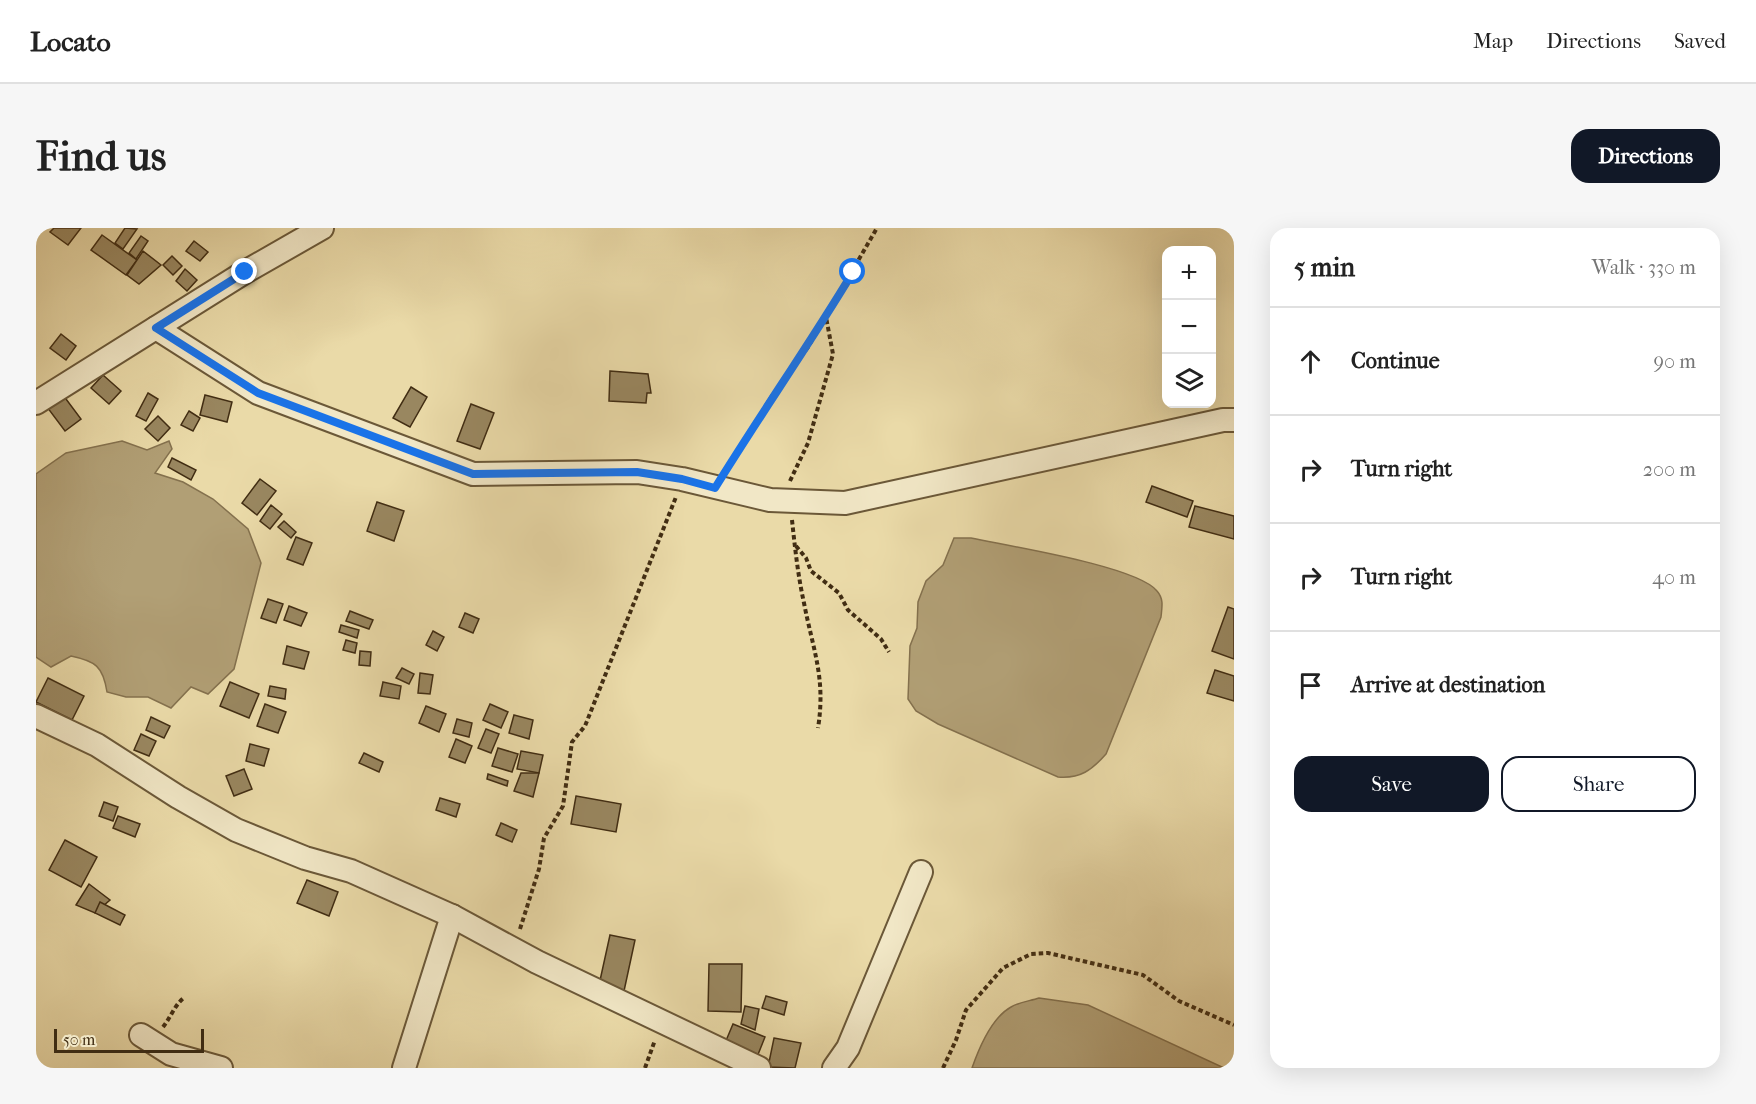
<!DOCTYPE html>
<html lang="en">
<head>
<meta charset="utf-8">
<style>
  :root { --surface:#fff; --page:#f6f6f6; --text:#222; --muted:#767676; --line:#e0e0e0; --accent:#111827 }
  body { margin:0; font-family:"IM FELL French Canon",serif; background:var(--page); color:var(--text) }
  .controls { position:absolute; right:18px; top:18px; display:grid; overflow:hidden; border-radius:12px; box-shadow:0 6px 24px #0002 }
  .controls button { width:54px; height:54px; display:grid; place-items:center; padding:0; border:0; border-bottom:2px solid var(--line); background:var(--surface); color:var(--text); font:30px sans-serif }
  .scale { position:absolute; left:18px; bottom:15px; width:150px; box-sizing:border-box; padding-left:6px; border:3px solid #412d13; border-top:0; font-size:16px; line-height:21px; white-space:nowrap; color:#412d13; -webkit-text-stroke:4px #f1e7c6; paint-order:stroke }
  .stop { position:absolute; width:18px; height:18px; margin:-14px; border:4px solid #1a73e8; border-radius:50%; background:#fff }
  .stop.end { background:#1a73e8; border-color:#fff; box-shadow:0 2px 6px #0008 }
  .list { margin:0; padding:0; list-style:none }
  h2 { display:flex; justify-content:space-between; align-items:center; height:78px; margin:0; padding:0 24px; font-size:26px }
  h2 small { font-size:20px; font-weight:400; color:var(--muted) }
  .list li { display:grid; grid-template-columns:39px 1fr auto; gap:18px; align-items:center; box-sizing:border-box; height:108px; padding:0 24px; border-top:2px solid var(--line) }
  .list b { display:block; font-size:22px; white-space:nowrap }
  .list em { font-size:20px; font-style:normal; color:var(--muted) }
  .actions { display:flex; gap:12px; padding:18px 24px }
  .actions a { flex:1; padding:14px 0; border:2px solid var(--accent); border-radius:18px; text-align:center; font-size:21px; color:var(--accent) }
  .actions .main { background:var(--accent); color:#fff }
  .icon { flex:none; width:33px; height:33px; fill:none; stroke:currentColor; stroke-width:2; stroke-linecap:round; stroke-linejoin:round }
  .map { position:relative; flex:none; width:1198px; height:840px; overflow:hidden; border-radius:18px }
  header { display:flex; align-items:center; gap:36px; box-sizing:border-box; height:84px; padding:0 30px; background:var(--surface); border-bottom:2px solid var(--line) }
  header strong { font-size:28px }
  nav { display:flex; gap:33px; margin-inline-start:auto; font-size:21px }
  .intro { display:flex; align-items:center; justify-content:space-between; box-sizing:border-box; height:144px; padding:0 36px }
  h1 { margin:0; font-size:42px }
  .button { padding:15px 27px; border-radius:18px; background:var(--accent); color:#fff; font-size:21px; font-weight:700 }
  main { display:flex; gap:36px; padding:0 36px }
  aside { flex:1; background:var(--surface); border-radius:18px; box-shadow:0 6px 24px #0002 }
  .map>svg:first-child { display:block }
  .water { fill:#b19f75; stroke:#84714e; stroke-width:1.5 }
  .building { fill:#998760; stroke:#412d13; stroke-width:1.5 }
  .lines { fill:none; stroke-linecap:round; stroke-linejoin:round }
  .street-casing { stroke:#6b5838; stroke-width:26 }
  .path { stroke:#412d13; stroke-width:4; stroke-dasharray:4.5 3; stroke-linecap:butt }
  .street { stroke:#f1e7c6; stroke-width:22 }
  .route { stroke:#1a73e8; stroke-width:8 }
</style>
</head>
<body>
<header>
<strong>Locato</strong>
<nav><a>Map</a><a>Directions</a><a>Saved</a></nav>
</header>
<div class="intro"><h1>Find us</h1><a class="button">Directions</a></div>
<main>
<div class="map">
<svg width="1198" height="840" viewBox="0 0 1198 840">
  <rect width="100%" height="100%" fill="#eadaa8"/>
  <filter id="stains"><feTurbulence type="fractalNoise" baseFrequency=".00333" numOctaves="4"/><feColorMatrix values="0 0 0 0 .2 0 0 0 0 .09 0 0 0 0 .02 0 0 0 .5 -.17"/></filter>
  <radialGradient id="worn" r=".72"><stop offset=".6" stop-color="#630" stop-opacity="0"/><stop offset="1" stop-color="#630" stop-opacity=".3"/></radialGradient>
  <g class="water">
    <path d="M86 213 111 222 133 213 136 221 119 245 147 254 177 271 212 301 225 335 198 441 172 466 155 459 135 480 112 469H90L71 464C67 438 59 433 35 428L15 439 0 429V246L30 225Z"/>
    <path d="M918 310H935C972 318 1101 338 1121 363 1128 371 1126 379 1125 389L1070 526C1056 542 1044 551 1022 549L902 496 880 483 872 471 874 418 881 400 882 374 890 353 907 337Z"/>
    <path d="M1003 770 1052 777 1188 840H936C943 820 955 790 975 779 983 774 994 773 1003 770Z"/>
  </g>
  <g class="building">
    <path d="M18 0H45L32 17 14 4Z"/>
    <path d="M89 0 101 1 87 21 79 15Z"/>
    <path d="M66 7 101 32 90 47 55 22Z"/>
    <path d="M105 8 112 13 100 31 93 25Z"/>
    <path d="M158 13 172 24 164 33 150 23Z"/>
    <path d="M107 23 125 37 103 56 91 47Z"/>
    <path d="M136 28 146 38 137 47 127 37Z"/>
    <path d="M149 41 161 52 151 63 140 53Z"/>
    <path d="M25 106 40 118 30 132 14 120Z"/>
    <path d="M574 143 612 146 615 165H611L610 175 573 173Z"/>
    <path d="M67 147 85 163 73 176 55 160Z"/>
    <path d="M375 159 391 169 374 199 357 190Z"/>
    <path d="M112 165 122 171 110 193 100 188Z"/>
    <path d="M27 167 45 191 29 203 11 179Z"/>
    <path d="M169 167 196 174 191 194 164 187Z"/>
    <path d="M435 176 458 185 444 221 421 213Z"/>
    <path d="M153 183 164 190 157 203 145 197Z"/>
    <path d="M122 188 134 200 122 213 109 201Z"/>
    <path d="M136 230 160 242 155 252 132 239Z"/>
    <path d="M224 251 240 263 221 287 206 275Z"/>
    <path d="M1116 258 1157 273 1151 289 1110 274Z"/>
    <path d="M341 274 368 283 358 313 331 303Z"/>
    <path d="M235 277 246 286 234 301 224 293Z"/>
    <path d="M1159 278 1198 288V311L1153 299Z"/>
    <path d="M248 293 260 304 255 310 242 299Z"/>
    <path d="M260 309 276 315 267 337 251 331Z"/>
    <path d="M232 371 247 376 240 395 225 390Z"/>
    <path d="M253 378 271 385 265 398 248 392Z"/>
    <path d="M1192 379 1198 381V431L1176 423Z"/>
    <path d="M314 383 337 392 333 401 310 393Z"/>
    <path d="M429 385 443 391 437 405 423 399Z"/>
    <path d="M305 397 323 402 321 410 303 404Z"/>
    <path d="M397 403 408 409 401 423 390 417Z"/>
    <path d="M310 412 321 415 319 425 307 422Z"/>
    <path d="M251 418 273 424 268 441 247 436Z"/>
    <path d="M324 423 335 424 334 438 323 437Z"/>
    <path d="M366 440 378 446 373 456 360 450Z"/>
    <path d="M1179 442 1198 448V473L1171 465Z"/>
    <path d="M384 445 397 447 394 466 382 465Z"/>
    <path d="M12 450 48 468 36 492 0 474Z"/>
    <path d="M194 454 223 466 213 490 184 478Z"/>
    <path d="M347 454 365 458 363 471 344 468Z"/>
    <path d="M234 458 250 461 249 471 232 468Z"/>
    <path d="M229 476 250 484 242 505 221 498Z"/>
    <path d="M454 476 472 484 465 500 447 492Z"/>
    <path d="M390 478 410 486 403 504 383 495Z"/>
    <path d="M478 487 497 492 493 511 473 505Z"/>
    <path d="M115 489 134 498 128 510 110 502Z"/>
    <path d="M421 491 436 495 433 509 417 505Z"/>
    <path d="M450 501 463 506 455 525 442 520Z"/>
    <path d="M105 506 120 513 113 528 98 522Z"/>
    <path d="M420 511 436 518 429 535 413 529Z"/>
    <path d="M214 516 233 521 228 538 210 533Z"/>
    <path d="M462 520 482 526 476 544 456 538Z"/>
    <path d="M485 523 507 527 503 545 481 541Z"/>
    <path d="M328 525 347 534 343 544 323 535Z"/>
    <path d="M208 541 216 561 198 568 190 548Z"/>
    <path d="M485 545H503L497 569 478 563Z"/>
    <path d="M452 546 472 553 471 558 451 551Z"/>
    <path d="M540 568 585 576 580 604 535 596Z"/>
    <path d="M404 570 424 576 420 589 400 582Z"/>
    <path d="M68 574 82 579 77 593 63 588Z"/>
    <path d="M82 588 104 596 99 609 77 600Z"/>
    <path d="M465 595 481 602 476 614 460 607Z"/>
    <path d="M29 612 61 629 45 659 13 642Z"/>
    <path d="M271 652 302 664 293 688 261 675Z"/>
    <path d="M53 656 74 672 59 685 40 677Z"/>
    <path d="M64 674 89 687 84 697 59 685Z"/>
    <path d="M574 707 599 712 588 763 563 757Z"/>
    <path d="M673 736H706L705 784 672 783Z"/>
    <path d="M730 768 751 774 748 787 726 780Z"/>
    <path d="M709 778 723 781 719 802 705 796Z"/>
    <path d="M697 796 729 809 721 829 689 815Z"/>
    <path d="M738 810 765 815 759 840 732 839Z"/>
  </g>
  <g class="lines">
    <defs>
      <g id="street">
        <path d="M120 100 222 165 437 246 601 244 646 251 734 272 809 275 1187 192H1198"/>
        <path d="M0 175 209 44 286 0"/>
        <path d="M0 488 61 517 142 569 200 602 269 630 315 643 416 688 501 734 723 840"/>
        <path d="M105 807 135 826 185 840"/>
        <path d="M368 840 416 688"/>
        <path d="M798 840 812 820 885 644"/>
      </g>
    </defs>
    <use href="#street" class="street-casing"/>
    <g class="path">
      <path d="M691 241 736 168 772 119 841 0"/>
      <path d="M754 253 772 215 797 126 790 89"/>
      <path d="M756 292C759 320 762 348 768 375 777 422 790 450 782 500"/>
      <path d="M760 318 770 330 775 343 803 365 812 382 845 411 853 424"/>
      <path d="M484 701 503 641 508 610 527 578 536 514 549 498 640 269"/>
      <path d="M127 799C135 789 139 776 149 769"/>
      <path d="M609 840 619 812"/>
      <path d="M907 840 920 812 930 782 967 740 995 726 1012 725 1107 747 1143 773 1198 797"/>
    </g>
    <use href="#street" class="street"/>
  </g>
  <g class="lines">
    <path class="route" d="M209 44 120 100 222 165 437 246 601 244 646 251 679 260C724 187 773 117 817 44"/>
  </g>
  <rect width="100%" height="100%" filter="url(#stains)"/>
  <rect width="100%" height="100%" fill="url(#worn)"/>
</svg>
<div class="controls">
<button>+</button>
<button>−</button>
<button><svg class="icon" aria-label="layers" viewBox="0 0 24 24"><path d="M12 4l9 5-9 5-9-5zM3 14l9 5 9-5"/></svg></button>
</div>
<div class="scale">50 m</div>
<div class="stop" style="left:817px;top:44px"></div>
<div class="stop end" style="left:209px;top:44px"></div>
</div>
<aside>
<h2>5 min<small>Walk · 330 m</small></h2>
<ul class="list">
<li><svg class="icon" aria-label="ahead" viewBox="0 0 24 24"><path d="M12 20V5M6 11l6-6 6 6"/></svg><div><b>Continue</b></div><em>90 m</em></li>
<li><svg class="icon" aria-label="right" viewBox="0 0 24 24"><path d="M7 20v-9h11M14 6l5 5-5 5"/></svg><div><b>Turn right</b></div><em>200 m</em></li>
<li><svg class="icon" aria-label="right" viewBox="0 0 24 24"><path d="M7 20v-9h11M14 6l5 5-5 5"/></svg><div><b>Turn right</b></div><em>40 m</em></li>
<li><svg class="icon" aria-label="arrive" viewBox="0 0 24 24"><path d="M6 21V4h12l-3 4 3 4H6"/></svg><div><b>Arrive at destination</b></div></li>
</ul>
<div class="actions"><a class="main">Save</a><a>Share</a></div>
</aside>
</main>
</body>
</html>
